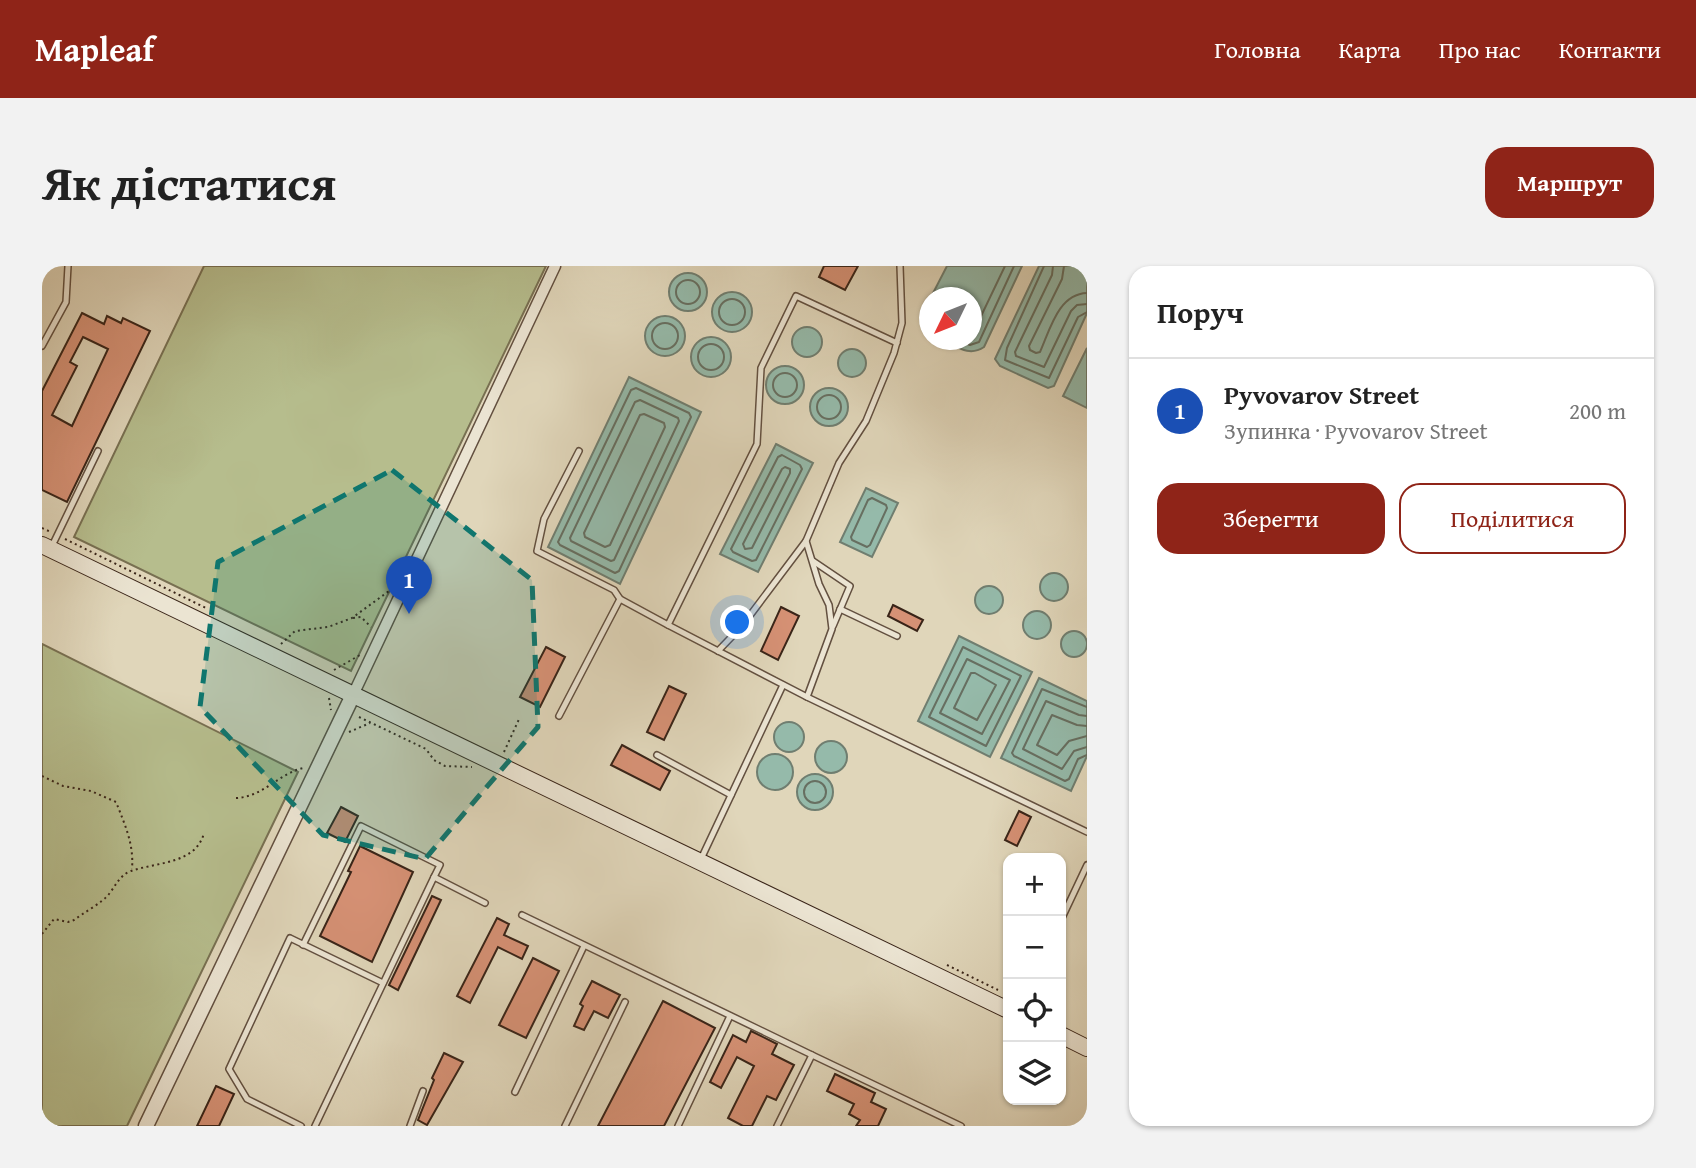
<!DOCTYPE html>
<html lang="uk">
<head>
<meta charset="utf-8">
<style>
  :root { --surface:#fff; --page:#f2f2f2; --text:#222; --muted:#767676; --line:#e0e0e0; --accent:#8f2418 }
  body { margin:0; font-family:"Gentium Book Plus",serif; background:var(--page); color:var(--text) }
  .controls { position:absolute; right:21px; bottom:21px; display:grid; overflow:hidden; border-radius:14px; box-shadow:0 2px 5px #0004 }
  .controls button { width:63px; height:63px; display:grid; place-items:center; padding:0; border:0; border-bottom:2px solid var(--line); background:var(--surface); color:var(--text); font:35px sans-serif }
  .compass { position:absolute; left:877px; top:21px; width:63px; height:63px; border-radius:50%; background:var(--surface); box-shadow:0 2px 5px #0004; rotate:227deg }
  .you { position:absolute; left:696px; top:357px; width:24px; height:24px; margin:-18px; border:5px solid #fff; border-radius:50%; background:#1a73e8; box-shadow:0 0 0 10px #1a73e833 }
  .badge { display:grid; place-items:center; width:46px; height:46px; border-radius:50%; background:var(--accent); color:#fff; font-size:23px; font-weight:700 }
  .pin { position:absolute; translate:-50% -58px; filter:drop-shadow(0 2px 4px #0008) }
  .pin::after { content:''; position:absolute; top:37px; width:24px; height:21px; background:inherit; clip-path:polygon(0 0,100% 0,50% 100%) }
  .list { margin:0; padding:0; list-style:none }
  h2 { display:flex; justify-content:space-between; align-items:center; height:91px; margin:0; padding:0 28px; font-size:30px }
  h2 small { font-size:23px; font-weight:400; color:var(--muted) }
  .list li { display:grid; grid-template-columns:46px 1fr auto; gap:21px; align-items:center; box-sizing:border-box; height:105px; padding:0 28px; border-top:2px solid var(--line) }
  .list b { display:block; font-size:26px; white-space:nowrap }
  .list p { margin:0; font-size:23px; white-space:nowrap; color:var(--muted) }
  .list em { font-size:23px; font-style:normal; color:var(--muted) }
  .actions { display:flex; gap:14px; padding:21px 28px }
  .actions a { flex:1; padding:16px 0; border:2px solid var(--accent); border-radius:21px; text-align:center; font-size:24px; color:var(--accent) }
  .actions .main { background:var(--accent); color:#fff }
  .icon { flex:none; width:38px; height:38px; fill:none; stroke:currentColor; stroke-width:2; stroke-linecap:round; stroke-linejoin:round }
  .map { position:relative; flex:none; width:1045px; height:860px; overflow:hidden; border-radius:21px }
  header { display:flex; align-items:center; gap:42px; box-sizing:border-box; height:98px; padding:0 35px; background:var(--accent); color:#fff }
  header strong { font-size:33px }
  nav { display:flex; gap:38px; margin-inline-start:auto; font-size:24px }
  .intro { display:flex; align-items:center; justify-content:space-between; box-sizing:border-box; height:168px; padding:0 42px }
  h1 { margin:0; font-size:49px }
  .button { padding:18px 32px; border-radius:21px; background:var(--accent); color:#fff; font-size:24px; font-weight:700 }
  main { display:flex; gap:42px; padding:0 42px }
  aside { flex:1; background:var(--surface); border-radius:21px; box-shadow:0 2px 5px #0004 }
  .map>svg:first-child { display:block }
  .green { fill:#b6bd8d; stroke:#787052; stroke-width:2 }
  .water { fill:#95baaa; stroke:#707e70; stroke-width:2 }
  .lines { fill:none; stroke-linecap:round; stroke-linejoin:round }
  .shore { stroke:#676f61; stroke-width:2 }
  .building { fill:#d69175; stroke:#392418; stroke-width:2; fill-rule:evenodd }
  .service-casing { stroke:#635040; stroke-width:8 }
  .minor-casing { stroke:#635040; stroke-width:13 }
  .tertiary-casing { stroke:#635040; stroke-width:17 }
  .secondary-casing { stroke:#392418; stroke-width:18 }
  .path { stroke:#392418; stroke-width:2; stroke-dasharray:2 3.5; stroke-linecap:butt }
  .service { stroke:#ebe4d2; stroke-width:5 }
  .minor { stroke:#ebe4d2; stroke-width:10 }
  .tertiary { stroke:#ebe4d2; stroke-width:14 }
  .secondary { stroke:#ebe4d2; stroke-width:16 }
  .marked { fill:#0f766e; fill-opacity:0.2; stroke:#0f766e; stroke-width:5; stroke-dasharray:14 9; stroke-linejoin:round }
</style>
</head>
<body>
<header>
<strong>Mapleaf</strong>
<nav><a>Головна</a><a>Карта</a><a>Про нас</a><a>Контакти</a></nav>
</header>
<div class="intro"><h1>Як дістатися</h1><a class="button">Маршрут</a></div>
<main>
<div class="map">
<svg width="1045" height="860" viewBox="0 0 1045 860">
  <rect width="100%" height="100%" fill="#e0d6ba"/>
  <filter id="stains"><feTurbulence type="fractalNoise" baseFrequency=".00286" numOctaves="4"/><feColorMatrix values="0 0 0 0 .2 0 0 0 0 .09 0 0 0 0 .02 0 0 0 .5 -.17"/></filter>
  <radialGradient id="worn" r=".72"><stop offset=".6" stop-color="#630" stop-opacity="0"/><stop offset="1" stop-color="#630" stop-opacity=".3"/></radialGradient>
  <g class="green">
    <path d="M162 0H504L309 405 32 271Z"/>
    <path d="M0 378 256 506 85 860H0Z"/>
  </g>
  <g class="water">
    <path d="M905 0H980L942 81C927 91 916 81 902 74H930V32L889 31Z"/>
    <path d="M997 0H1045V47L1012 120 1006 122 958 100 953 93Z"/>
    <circle cx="646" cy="26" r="19"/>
    <circle cx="690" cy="46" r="20"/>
    <circle cx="623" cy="70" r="20"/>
    <circle cx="765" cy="76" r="15"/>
    <circle cx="669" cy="91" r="20"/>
    <path d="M1045 82V142L1021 130Z"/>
    <circle cx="810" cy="97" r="14"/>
    <circle cx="743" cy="119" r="19"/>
    <path d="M587 111 659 146 578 318 506 281Z"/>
    <circle cx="787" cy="141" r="19"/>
    <path d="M734 178 771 197 716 306 678 288Z"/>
    <path d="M824 222 856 237 830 291 798 276Z"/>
    <circle cx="1012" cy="321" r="14"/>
    <circle cx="947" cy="334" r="14"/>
    <circle cx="995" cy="359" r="14"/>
    <circle cx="1032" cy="378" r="13"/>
    <path d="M917 370 990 406 948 491 876 455Z"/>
    <path d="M997 412 1045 435V490L1029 525 959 492Z"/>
    <circle cx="747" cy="471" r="15"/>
    <circle cx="789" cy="491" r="16"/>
    <circle cx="733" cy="506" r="18"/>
    <circle cx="773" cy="526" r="18"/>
  </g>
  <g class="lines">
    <g class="shore">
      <path d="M1002 0 965 82 963 94 1007 112 1036 51 1045 46"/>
      <path d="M1011 0 1010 9 973 86 974 90 1002 101 1029 45 1035 39 1045 38"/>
      <path d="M1022 0 1020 13 987 80 988 84 994 87 998 86C1008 64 1016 28 1045 27"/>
      <circle cx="646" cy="26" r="12"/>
      <circle cx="690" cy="46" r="13"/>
      <circle cx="623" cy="70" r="13"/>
      <path d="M930 69 963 0"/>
      <path d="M917 74 928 79 937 76 972 0"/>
      <circle cx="669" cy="91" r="13"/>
      <circle cx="743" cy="119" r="12"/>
      <path d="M594 122 647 147 649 151 577 305 573 307 518 279 516 276 589 124Z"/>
      <circle cx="787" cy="141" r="12"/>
      <path d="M598 134 636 152 637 155 572 294 569 295 529 275 528 272 593 136Z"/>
      <path d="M602 148 622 157 623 161 568 279 563 281 543 271 542 267 598 149Z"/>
      <path d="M740 189 758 199 760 203 714 294 710 295 691 286 689 283 736 191Z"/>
      <path d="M743 201 748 203V207L710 282 703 283 701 278 740 203Z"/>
      <path d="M830 232 844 239 845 242 828 279 825 281 810 274 809 271 826 234Z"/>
      <path d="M921 381 979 410 944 480 887 451Z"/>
      <path d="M925 393 968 414 940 468 898 447Z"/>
      <path d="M929 407H933L954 419 935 454 912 442Z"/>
      <path d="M1045 441 1000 423 970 487 972 490 1023 515 1027 513 1036 493 1045 489"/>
      <path d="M1045 450 1037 449 1004 435 981 483 1020 503 1032 485 1045 481"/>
      <path d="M1045 460 1035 459 1010 449 995 479 1015 489 1027 475 1045 470"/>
      <circle cx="773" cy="526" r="11"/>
    </g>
  </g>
  <g class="building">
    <path d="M782 0H816L803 24 777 11Z"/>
    <path d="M40 47 62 58 65 50 79 57 81 52 108 65 25 236 0 224V125ZM41 71 66 83 30 160 10 149 35 100 28 96Z"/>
    <path d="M851 339 881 354 875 365 846 350Z"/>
    <path d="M739 341 757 350 736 394 719 385Z"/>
    <path d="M504 381 523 391 498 441 478 431Z"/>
    <path d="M627 420 644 428 622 474 605 466Z"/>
    <path d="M580 479 628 505 618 524 569 499Z"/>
    <path d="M299 541 316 550 303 576 285 567Z"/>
    <path d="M977 545 989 551 975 580 963 574Z"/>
    <path d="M318 580 371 606 330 696 278 670 309 606 306 605Z"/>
    <path d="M390 630 399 634 356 724 347 719Z"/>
    <path d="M455 652 467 658 462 669 486 680 480 693 456 681 428 737 415 730Z"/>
    <path d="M491 692 517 705 484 772 457 759Z"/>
    <path d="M550 715 578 729 566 752 552 745 542 764 532 760 541 740 538 738Z"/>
    <path d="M621 735 673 762 622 860H556Z"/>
    <path d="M709 765 735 778 730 788 752 799 734 834 725 830 710 860H701L686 852 712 800 695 791 679 822 668 816 691 769 704 776Z"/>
    <path d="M402 787 421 796 385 859 376 854 392 814 390 812Z"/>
    <path d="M793 808 833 827 829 836 844 843 836 860H814L818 854 807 848 812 838 785 825Z"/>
    <path d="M174 820 192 828 177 860H155Z"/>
  </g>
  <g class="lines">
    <defs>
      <g id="service">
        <path d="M0 80 24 36 26 0"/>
        <path d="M537 185 502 253 495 285 572 324 578 333"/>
        <path d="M10 280 56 185"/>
        <path d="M771 295 808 320 791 360"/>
        <path d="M798 343 855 370"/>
        <path d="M626 359 765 431 1045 566"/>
        <path d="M676 385 700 360 764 275"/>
        <path d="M765 431 790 363 787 339 777 318 764 275 797 197 824 155 852 87 860 57 858 0"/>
        <path d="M517 450 578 333 626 359 715 178 719 102 754 30 855 77"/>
        <path d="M615 489 689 529"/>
        <path d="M659 593 741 419"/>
        <path d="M480 649 770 789"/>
        <path d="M1019 654 1045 599"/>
        <path d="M261 679 319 560 398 599 392 611"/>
        <path d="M473 826 542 680"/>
        <path d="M259 860 205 833 187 803 248 672 341 717"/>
        <path d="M273 860 392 611 443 637"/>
        <path d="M368 860 381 825"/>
        <path d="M523 860 583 736"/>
        <path d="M636 860 688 750"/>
        <path d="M735 860 770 789 919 860"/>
      </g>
      <path id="minor" d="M311 429 513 0"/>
      <path id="tertiary" d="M104 860 311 429"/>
      <g id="secondary">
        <path d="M0 279 966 744"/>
        <path d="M1019 769 1045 782"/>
      </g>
    </defs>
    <use href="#service" class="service-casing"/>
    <use href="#minor" class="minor-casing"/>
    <use href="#tertiary" class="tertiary-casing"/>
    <use href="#secondary" class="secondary-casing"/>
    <g class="path">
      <path d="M0 262 9 266"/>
      <path d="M23 273 166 343"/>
      <path d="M311 352 319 351 329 361"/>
      <path d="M239 378 253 365 286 361 310 352 347 325"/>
      <path d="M292 404 318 389"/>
      <path d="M287 432 289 444"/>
      <path d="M317 451 384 483 392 494 403 500 430 501"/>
      <path d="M307 466 328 457"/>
      <path d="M462 486 478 451"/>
      <path d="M0 510 21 520 49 525 74 536C83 559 92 578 90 603"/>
      <path d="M194 532C221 531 236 508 261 502"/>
      <path d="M0 668 12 653 26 656 32 654C41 647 60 637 67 628 74 619 78 609 89 605 115 596 154 598 162 567"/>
      <path d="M905 699 956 724"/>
    </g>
    <use href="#service" class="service"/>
    <use href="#minor" class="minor"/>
    <use href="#tertiary" class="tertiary"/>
    <use href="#secondary" class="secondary"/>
  </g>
  <path class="marked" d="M350 204 490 314 496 461 383 593 281 569 158 441 176 296Z"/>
  <rect width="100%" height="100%" filter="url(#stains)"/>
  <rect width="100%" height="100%" fill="url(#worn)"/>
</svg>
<div class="controls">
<button>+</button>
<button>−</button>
<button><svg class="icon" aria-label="locate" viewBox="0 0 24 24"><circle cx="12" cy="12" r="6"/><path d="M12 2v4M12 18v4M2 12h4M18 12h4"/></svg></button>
<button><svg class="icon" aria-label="layers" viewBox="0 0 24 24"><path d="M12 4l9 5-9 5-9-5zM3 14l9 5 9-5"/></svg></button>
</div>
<svg class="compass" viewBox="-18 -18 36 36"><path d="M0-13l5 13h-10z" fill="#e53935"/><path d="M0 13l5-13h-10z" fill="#767676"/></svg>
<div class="you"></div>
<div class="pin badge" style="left:367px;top:348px;background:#1a4fb4">1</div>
</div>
<aside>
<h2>Поруч<small></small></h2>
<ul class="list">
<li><span class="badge" style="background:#1a4fb4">1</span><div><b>Pyvovarov Street</b><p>Зупинка · Pyvovarov Street</p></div><em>200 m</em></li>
</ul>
<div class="actions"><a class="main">Зберегти</a><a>Поділитися</a></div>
</aside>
</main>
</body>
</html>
